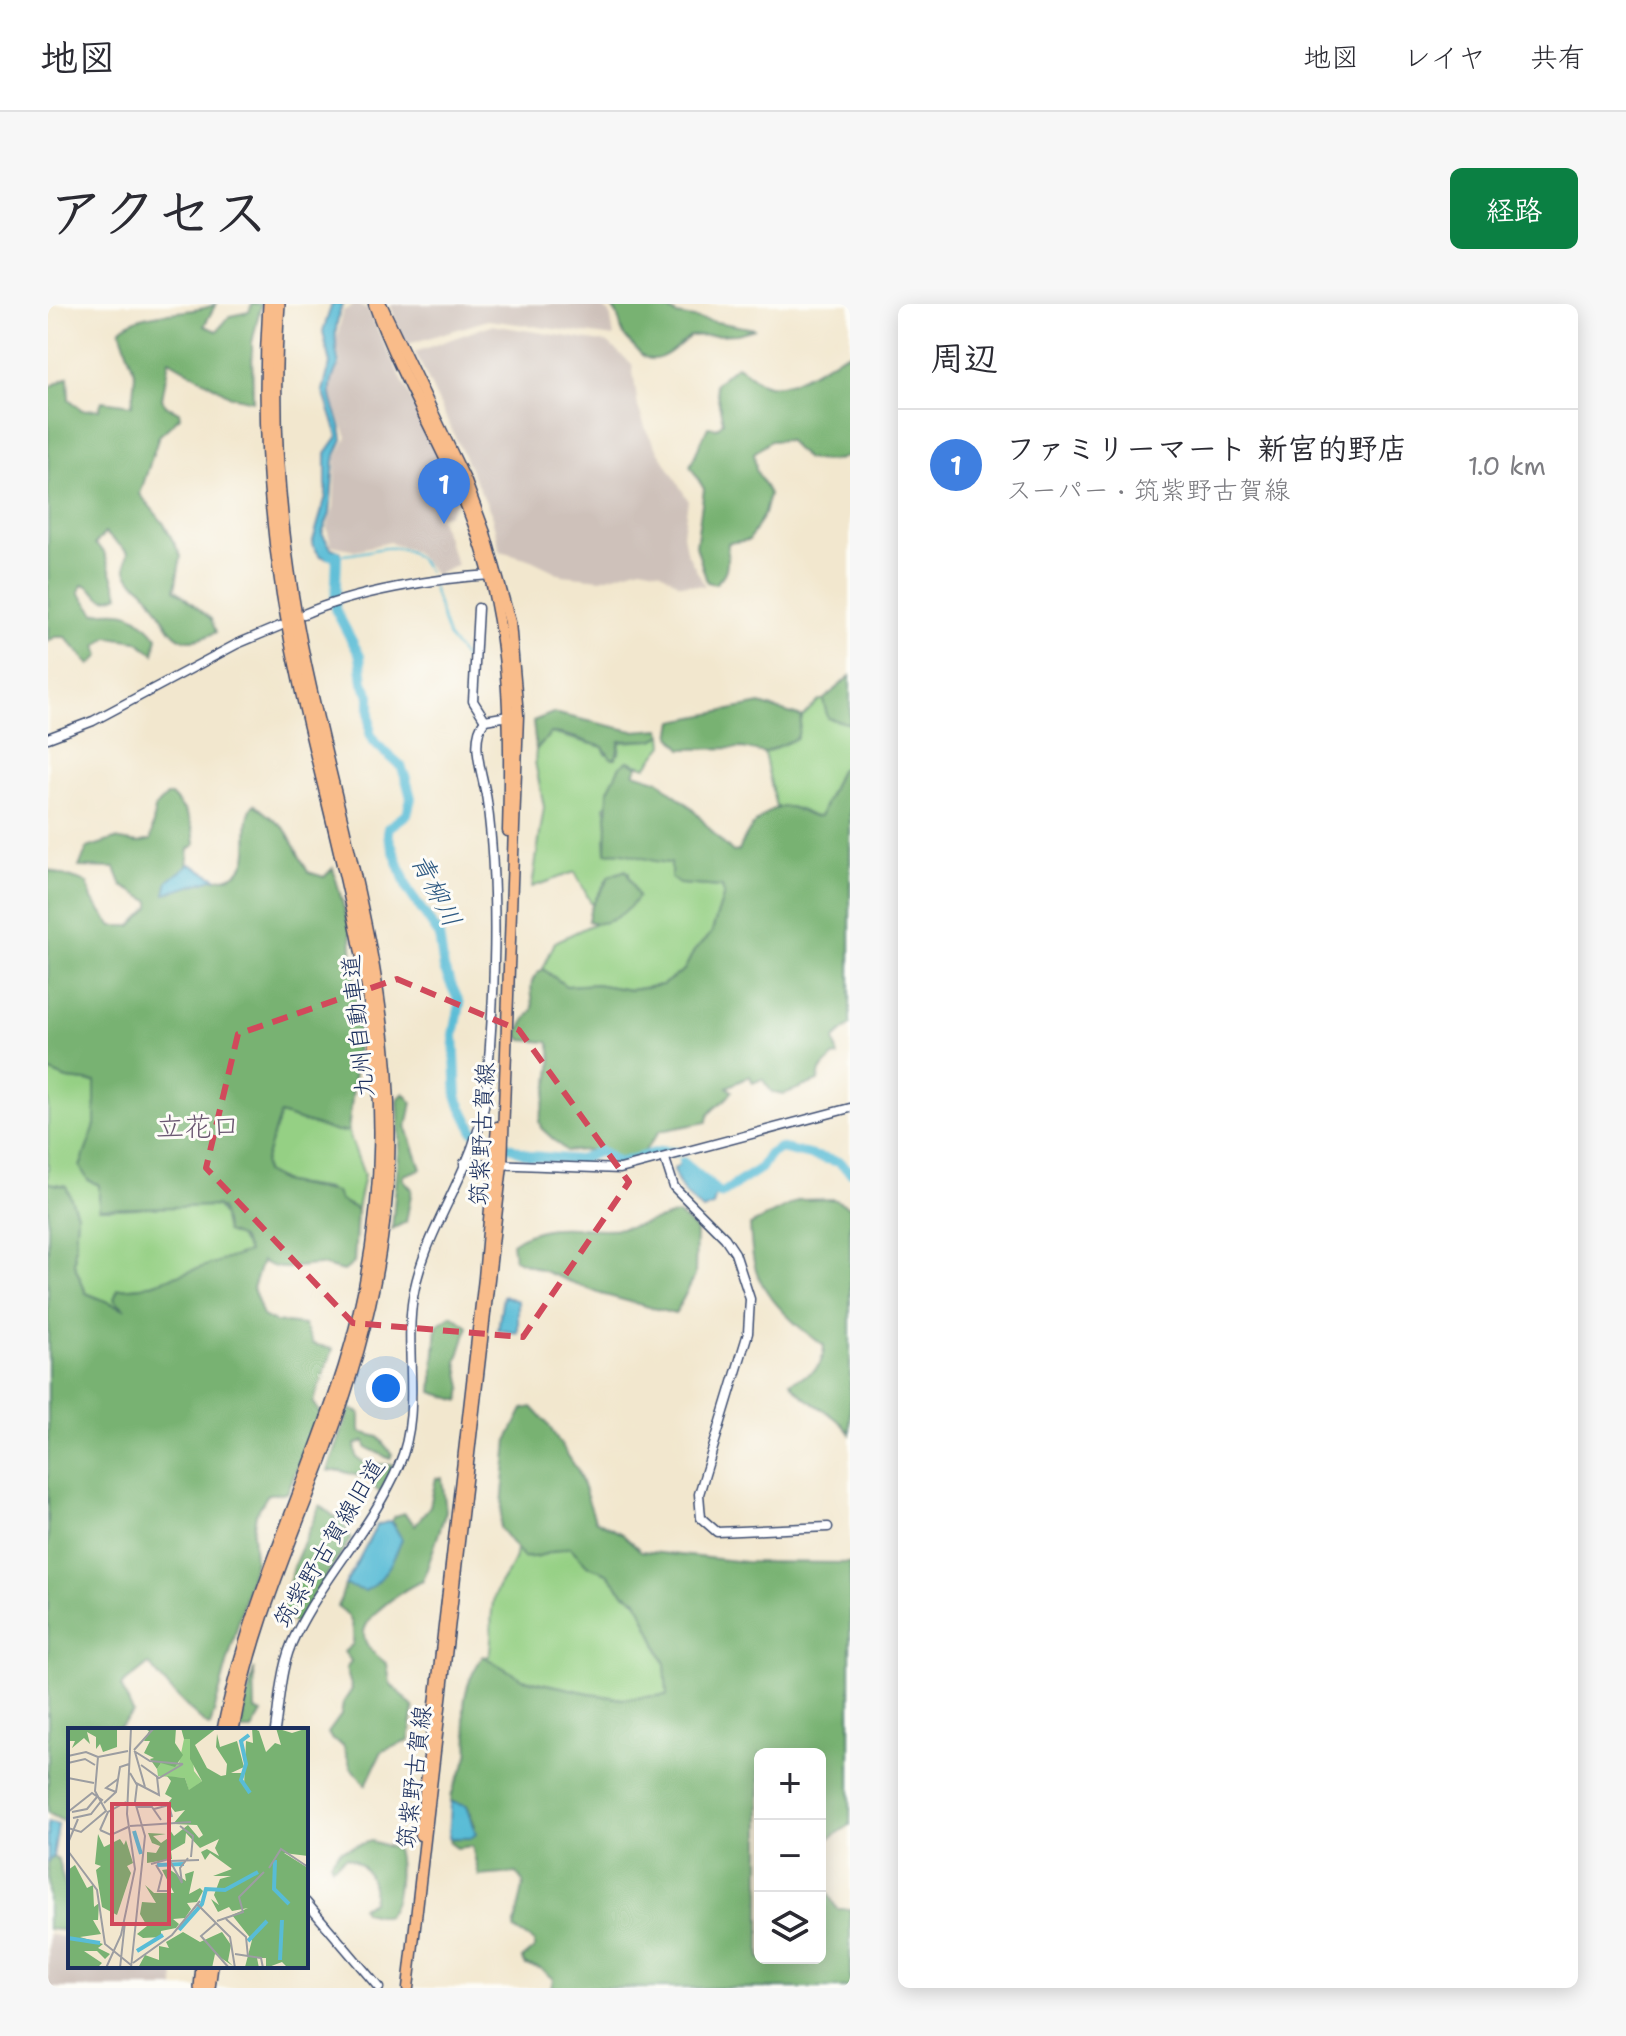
<!DOCTYPE html>
<html lang="ja">
<head>
<meta charset="utf-8">
<style>
  :root { --surface:#fff; --page:#f7f7f7; --text:#2b2b33; --muted:#7c7c81; --line:#e1e1e2; --accent:#0b8043 }
  body { margin:0; font-family:"Shantell Sans","Klee One",sans-serif; background:var(--page); color:var(--text) }
  .controls { position:absolute; right:24px; bottom:24px; display:grid; overflow:hidden; border-radius:12px; box-shadow:0 4px 20px #0003 }
  .controls button { width:72px; height:72px; display:grid; place-items:center; padding:0; border:0; border-bottom:2px solid var(--line); background:var(--surface); color:var(--text); font:40px sans-serif }
  .you { position:absolute; left:338px; top:1084px; width:28px; height:28px; margin:-20px; border:6px solid #fff; border-radius:50%; background:#1a73e8; box-shadow:0 0 0 12px #1a73e833 }
  .badge { display:grid; place-items:center; width:52px; height:52px; border-radius:50%; background:var(--accent); color:#fff; font-size:26px; font-weight:700 }
  .pin { position:absolute; translate:-50% -66px; filter:drop-shadow(0 2px 4px #0008) }
  .pin::after { content:''; position:absolute; top:42px; width:28px; height:24px; background:inherit; clip-path:polygon(0 0,100% 0,50% 100%) }
  .list { margin:0; padding:0; list-style:none }
  h2 { display:flex; justify-content:space-between; align-items:center; height:104px; margin:0; padding:0 32px; font-size:34px }
  h2 small { font-size:26px; font-weight:400; color:var(--muted) }
  .list li { display:grid; grid-template-columns:52px 1fr auto; gap:24px; align-items:center; box-sizing:border-box; height:112px; padding:0 32px; border-top:2px solid var(--line) }
  .list b { display:block; font-size:30px; white-space:nowrap }
  .list p { margin:0; font-size:26px; white-space:nowrap; color:var(--muted) }
  .list em { font-size:26px; font-style:normal; color:var(--muted) }
  .icon { flex:none; width:44px; height:44px; fill:none; stroke:currentColor; stroke-width:2; stroke-linecap:round; stroke-linejoin:round }
  .map { position:relative; flex:none; width:802px; height:1684px; overflow:hidden; border-radius:12px }
  header { display:flex; align-items:center; gap:48px; box-sizing:border-box; height:112px; padding:0 40px; background:var(--surface); border-bottom:2px solid var(--line) }
  header strong { font-size:38px }
  nav { display:flex; gap:44px; margin-inline-start:auto; font-size:28px }
  .intro { display:flex; align-items:center; justify-content:space-between; box-sizing:border-box; height:192px; padding:0 48px }
  h1 { margin:0; font-size:56px }
  .button { padding:20px 36px; border-radius:12px; background:var(--accent); color:#fff; font-size:28px; font-weight:700 }
  main { display:flex; gap:48px; padding:0 48px }
  aside { flex:1; background:var(--surface); border-radius:12px; box-shadow:0 4px 20px #0003 }
  .map>svg:first-child { display:block }
  .industrial { fill:#cec1ba }
  .green { fill:#95d084; stroke:#588071; stroke-width:2 }
  .forest { fill:#78b272; stroke:#4a7068; stroke-width:2 }
  .water { fill:#58bcd6; stroke:#3a769a; stroke-width:2 }
  .lines { fill:none; stroke-linecap:round; stroke-linejoin:round }
  .stream { stroke:#58bcd6; stroke-width:2 }
  .river { stroke:#58bcd6; stroke-width:10 }
  .minor-casing { stroke:#3b4b6f; stroke-width:11 }
  .major-casing { stroke:#3b4b6f; stroke-width:13 }
  .highway-casing { stroke:#3b4b6f; stroke-width:14 }
  .minor { stroke:#fff; stroke-width:8 }
  .major { stroke:#f9bc8a; stroke-width:10 }
  .highway { stroke:#f9bc8a; stroke-width:11 }
  .marked { fill:none; stroke:#d1495b; stroke-width:6; stroke-dasharray:16 10; stroke-linejoin:round }
  .labels { text-anchor:middle; dominant-baseline:central; stroke-width:6; stroke-linejoin:round; paint-order:stroke }
  .street-label { font-size:24px; fill:#1b2f5e; stroke:#fdfcf7 }
  .water-label { font-size:26px; font-style:italic; fill:#2d5982; stroke:#fdfcf7 }
  .quarter-label { font-size:28px; fill:#6b5872; stroke:#fdfcf7 }
  .inset-river { fill:none; stroke:#58bcd6; stroke-width:4 }
  .inset-road { fill:none; stroke:#9c9da1; stroke-width:2 }
  .view { fill:#d1495b; fill-opacity:0.15; stroke:#d1495b; stroke-width:4 }
  .inset-edge { fill:none; stroke:#1b2f5e; stroke-width:4 }
</style>
</head>
<body>
<header>
<strong>地図</strong>
<nav><a>地図</a><a>レイヤ</a><a>共有</a></nav>
</header>
<div class="intro"><h1>アクセス</h1><a class="button">経路</a></div>
<main>
<div class="map">
<svg width="802" height="1684" viewBox="0 0 802 1684">
  <rect width="100%" height="100%" fill="#fdfcf7"/>
  <filter id="ink" filterUnits="userSpaceOnUse"><feTurbulence type="fractalNoise" baseFrequency=".0125" numOctaves="2"/><feDisplacementMap in="SourceGraphic" scale="16" xChannelSelector="R" yChannelSelector="G"/><feConvolveMatrix kernelMatrix="1 2 1 2 8 2 1 2 1" color-interpolation-filters="sRGB"/></filter>
  <filter id="wash" filterUnits="userSpaceOnUse"><feTurbulence type="fractalNoise" baseFrequency=".006" numOctaves="4" result="noise"/><feDisplacementMap in="SourceGraphic" scale="32" xChannelSelector="R" yChannelSelector="G"/><feGaussianBlur stdDeviation="1.8" result="paint"/><feColorMatrix in="noise" values="0 0 0 0 0 0 0 0 0 0 0 0 0 0 0 0 0 1.4 0 .05"/><feComposite in="paint" operator="in"/></filter>
  <g filter="url(#wash)">
    <rect width="100%" height="100%" fill="#f2e7ce"/>
    <g class="industrial">
      <path d="M308 0 320 6 411 194 400 210 391 213 409 261 387 271 367 248 342 238 307 246 283 241 279 223 286 203 288 155 299 133 282 89 283 80 293 59 288 39 295 7Z"/>
      <path d="M342 0H549L562 9 566 33 440 16 357 41Z"/>
      <path d="M443 21 560 39 584 60 590 103 599 128 640 196 635 230 638 247 657 282 631 280 612 267 593 263 553 275 514 271 481 255 452 247 443 209 367 48Z"/>
      <path d="M0 1630 22 1634V1662H126L127 1684H0Z"/>
    </g>
    <g class="green">
      <path d="M771 396H775L780 414 802 420V459L792 466 772 512 768 514 750 505 728 503 716 449 749 434 754 413Z"/>
      <path d="M503 429 555 443 558 450H571L572 438 605 436 615 431 616 441 598 463 580 457 557 503 562 527 557 535 558 548C569 548 581 546 592 550 604 555 609 559 623 559L633 580 674 583 676 590 663 630 646 647 636 666 614 681 582 686 548 680 518 682 495 665 507 638 547 619 564 616 581 572V568L561 572 544 601 527 568 484 583 496 503 487 458 488 446Z"/>
      <path d="M0 766 19 775 47 778V821L33 863 40 876 51 881V905L168 902 201 948 94 983 71 985 81 1006 38 989 26 960 29 910 18 882 0 879Z"/>
      <path d="M232 810 289 828 300 827 316 871 309 905 291 896 281 885 238 879 217 868 216 859 228 812Z"/>
      <path d="M522 1243 540 1262 559 1269 576 1289 589 1296 617 1360 620 1391 574 1395 551 1391 475 1375 435 1352H441C446 1332 440 1310 447 1290 453 1273 467 1264 468 1245L475 1253C490 1255 507 1246 522 1243Z"/>
    </g>
    <g class="forest">
      <path d="M168 0 156 22 169 27 182 12 201 8 204 0H213L204 39 205 97 183 92 121 56 114 95 118 102 131 108 132 113 111 132 92 190 116 220 133 252 127 285 163 315 168 328C126 350 123 324 103 294 90 274 71 279 80 248L57 229 47 240 56 248 71 291C51 300 53 291 38 281H34L31 288 47 309C80 305 86 308 109 333L106 350 89 337 60 333 49 342 52 352 42 361 17 333H7L0 338V84L20 73 21 95 34 106 51 105 54 97 84 101 87 70 72 26C96 3 139 13 168 0Z"/>
      <path d="M560 0H612L629 11 707 25 689 30 642 32C628 43 606 68 590 47 584 39 577 37 574 27 571 16 570 7 560 0Z"/>
      <path d="M802 48V150C791 159 772 157 758 155L739 136 722 137 706 149 708 166 721 190 716 210 701 236 680 239C678 258 683 266 667 280L659 278 648 242 656 185 642 162 660 123 669 124 675 118 667 80 688 62C699 66 704 75 714 79 738 91 779 57 802 48Z"/>
      <path d="M802 372V420L780 414 775 396Z"/>
      <path d="M712 400 754 413 749 434 716 449 695 444 634 445 623 432 626 417Z"/>
      <path d="M505 409 585 427 612 425 615 431 605 436 572 437 568 454H563L555 443C538 438 520 429 503 429L488 446 485 417Z"/>
      <path d="M580 457 590 462 586 469 612 477C621 489 631 492 641 502 657 517 667 535 685 548L691 547C698 526 723 494 748 505 758 509 760 514 772 512L792 466 802 459V721L786 735 790 752 785 753 772 767 770 777 736 790 724 788 714 775 705 779 702 772 679 783 684 787C679 800 659 803 659 818L612 827 591 854 571 858 548 846 518 847 493 824 491 817C496 799 510 753 500 738L474 736 469 729 485 705C485 687 477 677 495 665L518 682 548 680 582 686 614 681 636 666 646 647 663 630 676 590 674 583 631 580 623 574V559C599 559 583 546 558 549L560 486 572 462Z"/>
      <path d="M119 492H124C139 507 146 520 147 541L141 545 139 562C153 571 163 579 180 573 214 561 189 522 206 500L237 525 260 568 276 573 285 564 303 630 311 735 300 827 289 828 232 810 216 859 217 868 238 879 288 888 291 896 309 905 306 959 296 967C288 966 278 961 271 961 251 961 233 970 214 957L205 984 215 1012 227 1018 256 1021 265 1040 285 1045 265 1099 272 1109 239 1189 220 1190 208 1210 205 1228 207 1257 162 1423C145 1412 113 1376 101 1360L73 1382 85 1409 71 1424 22 1426V1521L0 1509V879L18 882 29 910 26 960 38 989 77 1005 66 995 70 985 94 983 200 948 193 934 178 928 173 905 168 902 51 905V881L40 876 32 863 47 821V778L19 775 0 767V566L39 579 44 595 64 622H83L102 603V597L74 582 67 564 31 563 39 544 67 535 90 539 103 536 107 504Z"/>
      <path d="M578 566 590 593C580 607 560 625 540 617 541 598 555 589 561 572Z"/>
      <path d="M356 789 364 798 359 824 373 865 356 871 355 875 364 885 358 918 344 925 352 838 350 795Z"/>
      <path d="M785 895 802 903V1130C786 1106 757 1100 742 1078 763 1070 776 1066 776 1041 751 1026 717 994 708 966 703 952 703 935 702 921L751 896Z"/>
      <path d="M630 910 648 926 647 972 627 1010 553 990 466 955 464 939C500 913 534 929 574 924 592 922 612 915 630 910Z"/>
      <path d="M404 1011 420 1023 409 1058 414 1083 412 1097 384 1088 389 1021Z"/>
      <path d="M484 1103 499 1119 530 1167 547 1216 574 1230 593 1247 698 1258 802 1259V1521L772 1541V1450H712V1654H772V1576L789 1605H802V1684H503L505 1675 492 1664 478 1661 474 1655 486 1645V1638L466 1625 476 1579 468 1569 431 1572 424 1542 409 1544 402 1539 401 1534 411 1535 427 1522 419 1502 403 1498C403 1479 417 1468 420 1451 423 1438 417 1425 416 1412 415 1389 422 1371 435 1352L475 1375 551 1391 574 1395 619 1391 617 1360 589 1296 576 1289 559 1269 540 1262 522 1243C507 1246 490 1255 475 1253L452 1224 460 1135 475 1105Z"/>
      <path d="M302 1105 312 1109V1128L330 1133 344 1150 342 1155 318 1143 317 1137 307 1141 309 1154C322 1164 330 1159 345 1161L333 1187 328 1186 325 1176 293 1167H280Z"/>
      <path d="M388 1174H394L398 1207 375 1277C359 1283 314 1312 316 1331 317 1344 329 1352 339 1360L342 1379 366 1404 361 1437 334 1447 318 1481 303 1464 295 1441 284 1436 280 1429 293 1411 295 1399 304 1385 298 1365 303 1357 296 1348 305 1340C306 1323 305 1312 290 1303L297 1281 313 1283 347 1221 343 1217 346 1212 356 1209 367 1221 382 1202Z"/>
      <path d="M272 1201 295 1220 303 1234 248 1319 232 1312 246 1261Z"/>
      <path d="M206 1365 207 1406 214 1409 204 1426H192Z"/>
      <path d="M323 1537 348 1545C353 1562 351 1602 338 1613L315 1608 313 1603 324 1597C330 1579 316 1558 298 1553L284 1563 282 1558 293 1546Z"/>
      <path d="M5 1553 10 1556 22 1600V1627L0 1625V1557Z"/>
    </g>
    <g class="water">
      <path d="M284 0H295C286 18 286 41 291 60 272 95 291 101 295 135L286 156 282 210 274 229 283 244 293 248 292 258 272 252 264 240 278 192V149L290 132 275 87 282 60 275 27Z"/>
      <path d="M142 560 168 574 117 590 120 577Z"/>
      <path d="M632 860 668 890 665 902 655 906C641 894 629 884 626 865Z"/>
      <path d="M455 992 470 997V1029L450 1026Z"/>
      <path d="M343 1217 354 1235C347 1254 336 1277 317 1287L297 1281 329 1221Z"/>
      <path d="M403 1498 418 1502 428 1530 423 1534H401Z"/>
      <path d="M0 1518 10 1521 5 1553 0 1557Z"/>
    </g>
    <g class="lines">
      <g class="stream">
        <path d="M294 251C331 249 355 228 381 268"/>
        <path d="M385 284 400 333 422 361"/>
      </g>
      <g class="river">
        <path d="M282 251H289L287 305 312 352 315 379 322 391V429L327 439 353 462 358 475 363 494 359 510 340 524V531L360 586 391 631 396 665 412 700 406 731 409 794 426 828 483 852 531 856 552 847 570 859 614 847 627 848"/>
        <path d="M635 858 673 890 713 864 721 851 732 844 791 858 802 868"/>
      </g>
    </g>
  </g>
  <g filter="url(#ink)">
    <g class="lines">
      <defs>
        <g id="minor">
          <path d="M430 304 425 397 437 416"/>
          <path d="M256 310C306 288 388 274 443 271"/>
          <path d="M0 434 45 417 189 340 232 322"/>
          <path d="M617 855 626 883 677 934 687 949 702 995 700 1029 651 1190 653 1214 669 1228 780 1223"/>
          <path d="M416 859 572 865 802 804"/>
          <path d="M227 1426C232 1394 232 1362 247 1332 276 1272 325 1222 351 1161 374 1108 356 1049 365 993 377 922 431 860 438 788 447 698 451 587 439 497 436 473 420 437 437 416L466 411"/>
          <path d="M258 1598 331 1684"/>
        </g>
        <g id="major">
          <path d="M326 0C354 78 400 149 428 227 463 325 463 425 460 527"/>
          <path d="M333 0 418 178 437 229 462 318 470 411 454 861 360 1684"/>
          <path d="M372 1531 436 974 449 823"/>
        </g>
        <g id="highway">
          <path d="M175 1426C200 1300 257 1186 296 1064 319 990 331 911 332 833 333 680 286 534 253 386 224 259 212 130 221 0"/>
          <path d="M185 1426C202 1326 244 1235 279 1141 317 1040 342 934 341 826 341 675 295 532 263 386 234 259 221 130 231 0"/>
          <path d="M152 1684 154 1662"/>
          <path d="M161 1684 164 1662"/>
        </g>
      </defs>
      <use href="#minor" class="minor-casing"/>
      <use href="#major" class="major-casing"/>
      <use href="#highway" class="highway-casing"/>
      <use href="#minor" class="minor"/>
      <use href="#major" class="major"/>
      <use href="#highway" class="highway"/>
    </g>
  </g>
  <path class="marked" d="M349 675 471 726 581 878 475 1033 305 1019 158 864 190 730Z"/>
  <g class="labels">
    <g class="street-label">
      <text transform="translate(310 722) rotate(-96)">九州自動車道</text>
      <text transform="translate(434 830) rotate(-87)">筑紫野古賀線</text>
      <text transform="translate(281 1239) rotate(-59)">筑紫野古賀線旧道</text>
      <text transform="translate(366 1473) rotate(-83)">筑紫野古賀線</text>
    </g>
    <g class="water-label">
      <text transform="translate(389 586) rotate(63)">青柳川</text>
    </g>
    <g class="quarter-label">
      <text x="150" y="822">立花口</text>
    </g>
  </g>
  <g transform="translate(20 1424)">
    <rect width="240" height="240" fill="#f2e7ce"/>
    <path d="M116 11H123L126 43 134 53 121 63 117 50 90 48 89 41 93 35H111Z" fill="#95d084"/>
    <path d="M0 0H49V19L35 24 32 16 28 21V9L19 4 22 16 16 10 4 20 7 13H0ZM75 0H108L107 15 115 27 107 39 93 35 89 41 82 31 86 30 76 25 82 13H76L81 3ZM113 0H149L127 17 139 40 153 48 158 47 159 36 148 19 149 6 152 19 169 13 176 39 163 45H173L176 58 178 13 185 15 184 0 191 3 198 24 207 15 213 17 208 0 224 5 240 0V128L216 125 240 140V240H220L214 234 198 240V230H189L191 240 177 239 184 212 164 187 180 180 164 183 161 179 150 184 143 171 151 177 146 167 152 151 163 148H145L164 141 142 125 137 132 133 124 139 121 151 128 147 120 151 111 132 120 118 105 117 115 103 123 104 131 79 135V124L88 125 92 118 84 115 80 105 98 106 85 108 93 115 103 108 102 102 106 108 120 97 131 110 135 107 129 97 105 96 117 82 107 84 100 75 104 70 97 66 103 53 99 48 117 50 121 62 134 53 122 31V11H116ZM30 106 36 119 52 111 56 117 58 112 65 135 59 138 63 145 49 187 34 179 28 142 33 138 27 136ZM7 137 19 160 25 157 26 179 31 175 30 192H25L33 206 12 209 35 216 30 220 42 226 37 231 29 223H16L34 235 29 240H0V142ZM101 141 118 153 117 146 126 143 121 166 132 160 135 163 129 174 119 175 123 181 117 190 105 191 111 196 108 200 93 203V209L75 210 69 206 79 198 72 186 74 174 88 175 77 157 86 165H106L94 142ZM115 204 132 214 154 204 163 217 160 233 165 238 147 226 144 240H70L77 227 91 232V218L101 220 98 214Z" fill="#78b272"/>
    <path class="inset-river" d="M181 7 173 13 178 36 173 52 182 65M66 103 73 126M207 132 206 161 221 176M89 137 116 136M111 202 134 176 138 161 157 162 190 144M0 210 32 215M180 213 199 193M69 223 95 207M212 232 214 192"/>
    <path class="inset-road" d="M66 22 86 0M66 23 82 33 115 36M67 24 77 59M0 28 18 24 30 29M30 29 60 23M0 35 17 31 27 37M73 37 91 50 115 36M62 45 69 57 67 74 77 108 63 240M0 50 26 55M68 55 91 67 89 49M48 64 38 60 50 51M36 75 48 64 52 39 61 36M69 79H84L93 92M86 81 101 77 104 89M0 84 24 65 34 72 23 86 5 90M4 84 19 81 29 69M62 98 123 94M112 98 125 108 123 129M0 100 13 104 38 83 27 63 30 29M32 102 40 84 58 74M32 102 43 107 60 99M0 115 10 91M0 123 29 162 37 216 63 237M102 133 131 132M83 136 101 131 114 155 112 140 120 130M88 137 94 147 90 163H99M201 140 213 121 240 139M129 176 162 209 167 240M158 191 178 209 180 229M149 193 175 184 171 169 196 144M148 195 133 208 161 240M167 226 193 230 195 240M65 235 104 207 132 173M38 240 53 207 67 141 59 86 63 0M52 240 57 194"/>
    <path class="view" d="M44 76H101V196H44Z"/>
    <rect width="240" height="240" class="inset-edge"/>
  </g>
</svg>
<div class="controls">
<button>+</button>
<button>−</button>
<button><svg class="icon" aria-label="layers" viewBox="0 0 24 24"><path d="M12 4l9 5-9 5-9-5zM3 14l9 5 9-5"/></svg></button>
</div>
<div class="you"></div>
<div class="pin badge" style="left:396px;top:220px;background:#3f7fe0">1</div>
</div>
<aside>
<h2>周辺<small></small></h2>
<ul class="list">
<li><span class="badge" style="background:#3f7fe0">1</span><div><b>ファミリーマート 新宮的野店</b><p>スーパー · 筑紫野古賀線</p></div><em>1.0 km</em></li>
</ul>
</aside>
</main>
</body>
</html>
